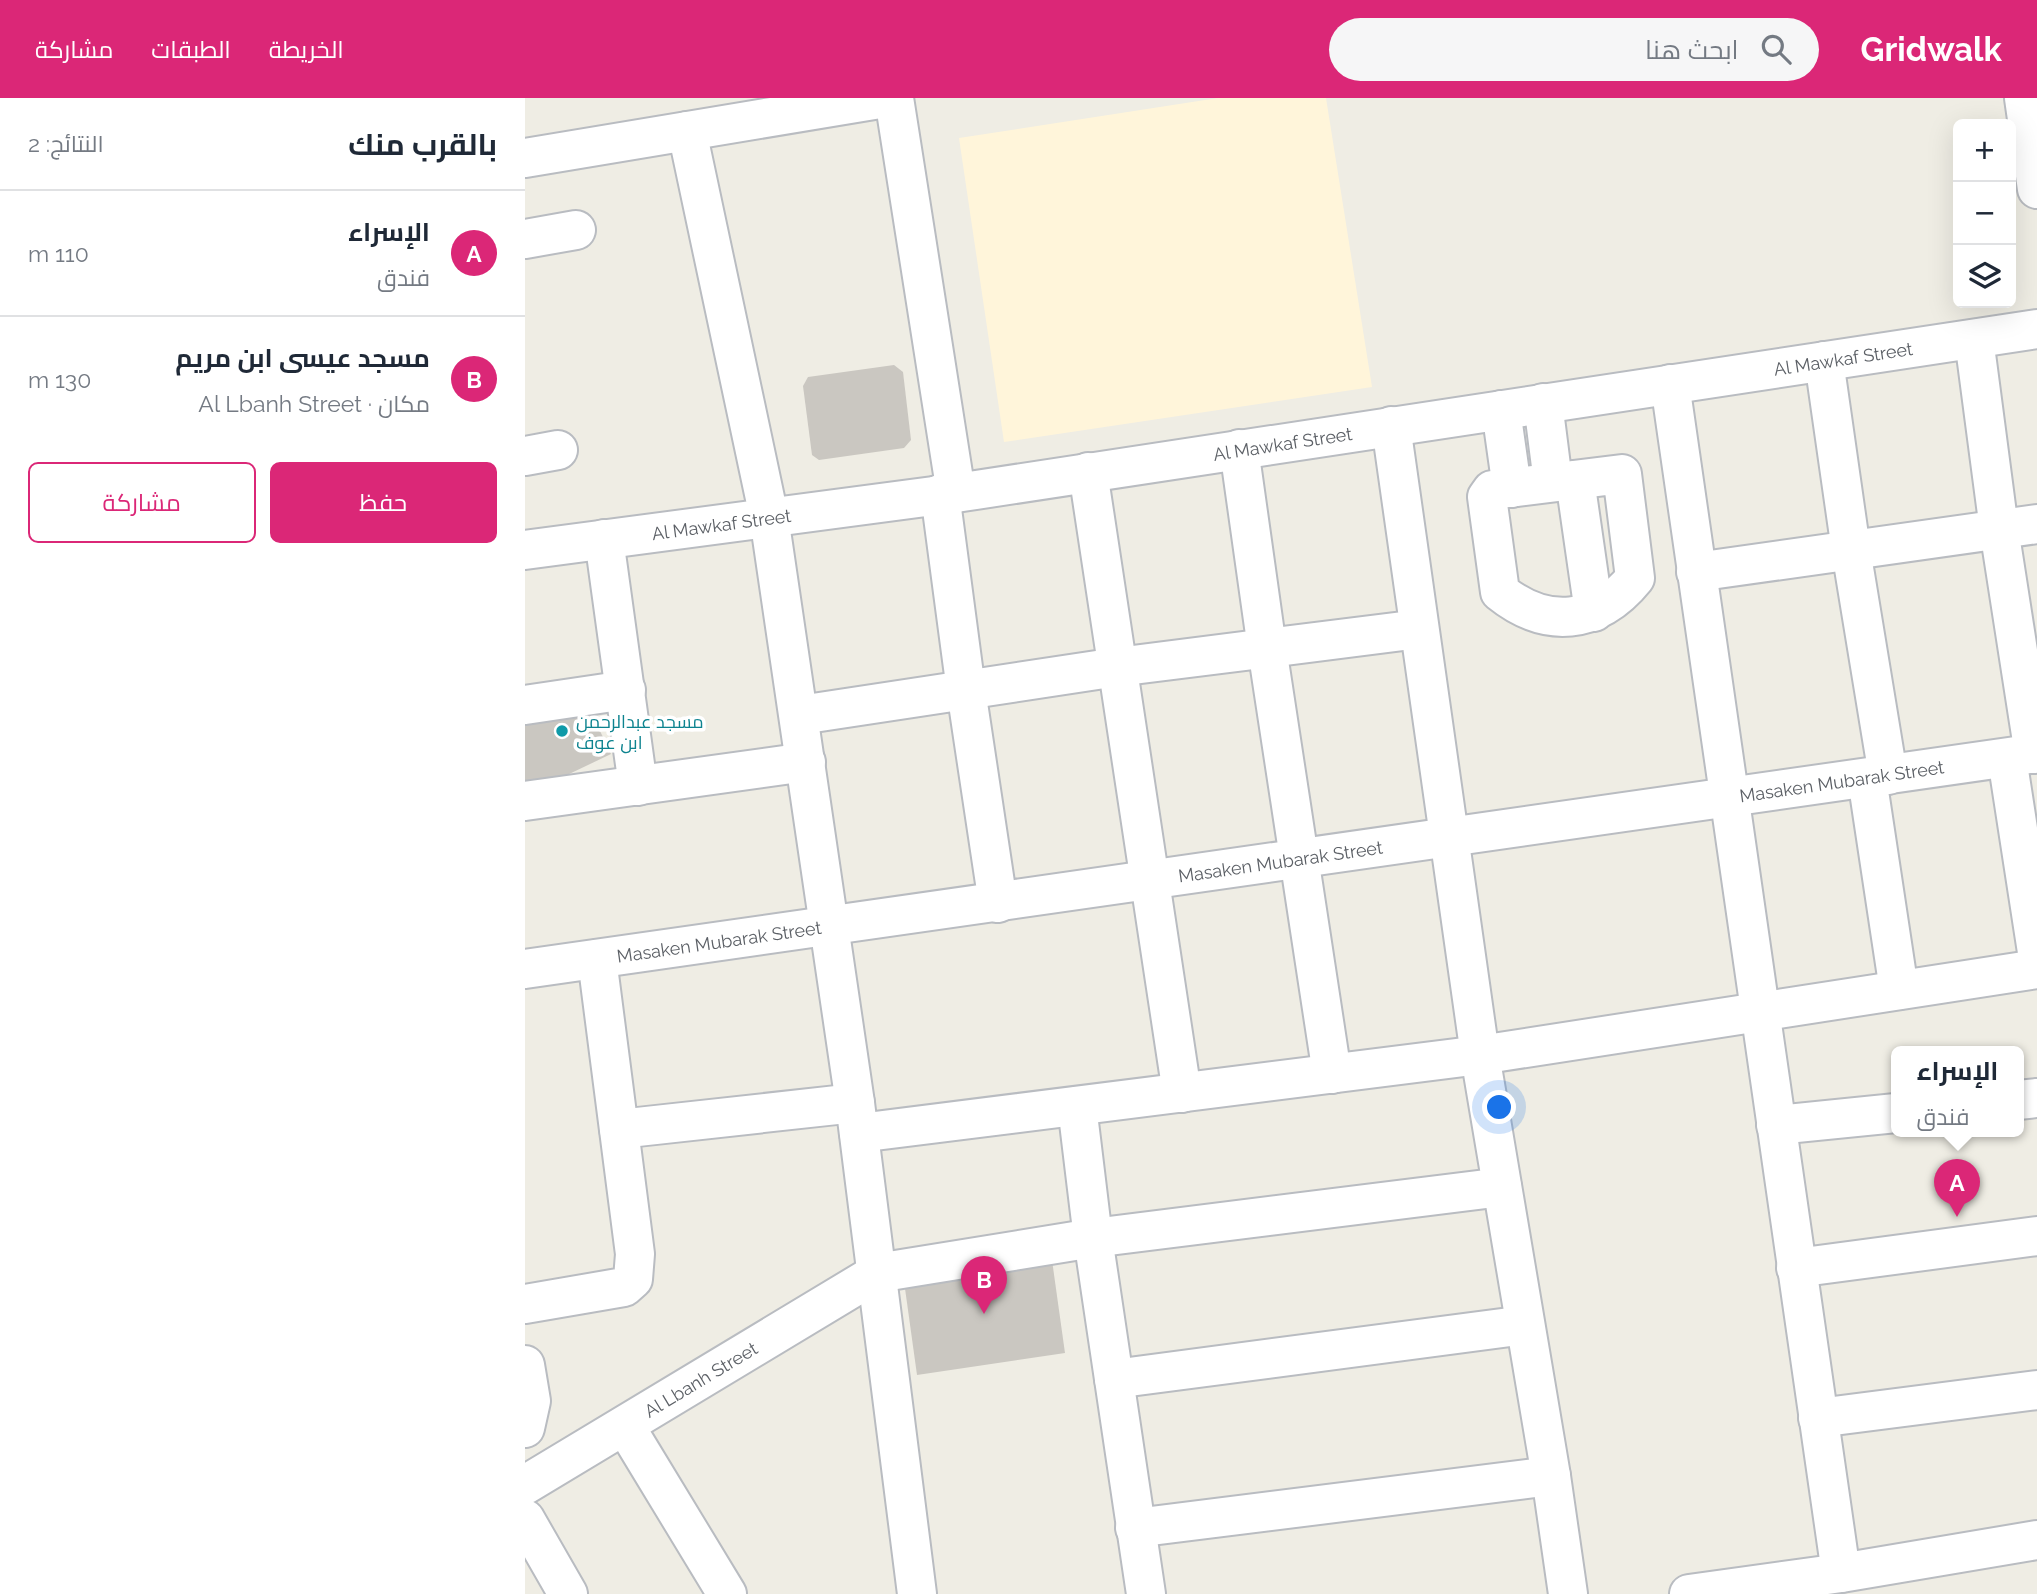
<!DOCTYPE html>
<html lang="ar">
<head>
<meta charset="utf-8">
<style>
  :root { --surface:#fff; --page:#f6f6f7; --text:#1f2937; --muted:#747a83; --line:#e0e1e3; --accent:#db2777 }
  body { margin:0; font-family:Raleway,Cairo,sans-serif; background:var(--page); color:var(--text); direction:rtl }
  .controls { position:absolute; right:21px; top:21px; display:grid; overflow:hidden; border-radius:10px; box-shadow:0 7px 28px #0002 }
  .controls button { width:63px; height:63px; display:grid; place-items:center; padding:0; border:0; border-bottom:2px solid var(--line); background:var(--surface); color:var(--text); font:35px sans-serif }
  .you { position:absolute; left:975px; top:1010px; width:24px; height:24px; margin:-18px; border:5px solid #fff; border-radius:50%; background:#1a73e8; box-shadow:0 0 0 10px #1a73e833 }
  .badge { display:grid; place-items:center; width:46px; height:46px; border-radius:50%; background:var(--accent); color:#fff; font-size:23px; font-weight:700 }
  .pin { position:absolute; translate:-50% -58px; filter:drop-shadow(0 2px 4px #0008) }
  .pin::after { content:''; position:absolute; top:37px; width:24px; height:21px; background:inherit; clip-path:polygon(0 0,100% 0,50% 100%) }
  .popup { position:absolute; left:1366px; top:948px; width:133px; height:91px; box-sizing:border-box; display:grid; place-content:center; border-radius:10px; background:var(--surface); filter:drop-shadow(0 2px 5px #0005); font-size:23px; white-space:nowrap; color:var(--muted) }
  .popup b { font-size:26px; color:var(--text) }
  .popup::after { content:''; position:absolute; left:50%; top:100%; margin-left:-14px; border:14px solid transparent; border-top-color:var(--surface) }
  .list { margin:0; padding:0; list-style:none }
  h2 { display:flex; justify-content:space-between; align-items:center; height:91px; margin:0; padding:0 28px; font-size:30px }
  h2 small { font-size:23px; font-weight:400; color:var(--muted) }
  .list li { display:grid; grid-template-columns:46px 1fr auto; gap:21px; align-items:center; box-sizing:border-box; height:126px; padding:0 28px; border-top:2px solid var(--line) }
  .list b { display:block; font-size:26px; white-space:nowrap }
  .list p { margin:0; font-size:23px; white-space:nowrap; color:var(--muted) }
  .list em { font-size:23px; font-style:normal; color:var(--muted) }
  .actions { display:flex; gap:14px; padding:21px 28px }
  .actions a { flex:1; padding:16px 0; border:2px solid var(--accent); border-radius:10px; text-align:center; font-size:24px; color:var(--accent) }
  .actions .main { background:var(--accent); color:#fff }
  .icon { flex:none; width:38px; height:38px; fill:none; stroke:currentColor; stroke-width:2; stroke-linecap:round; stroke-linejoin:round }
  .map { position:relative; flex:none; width:1512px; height:1496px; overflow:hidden; direction:ltr }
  header { display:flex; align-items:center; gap:42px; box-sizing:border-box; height:98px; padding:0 35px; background:var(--accent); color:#fff }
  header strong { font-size:33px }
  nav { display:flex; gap:38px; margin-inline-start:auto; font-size:24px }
  .search { width:490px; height:63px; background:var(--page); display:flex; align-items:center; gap:18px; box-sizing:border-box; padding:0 24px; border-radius:38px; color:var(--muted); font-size:26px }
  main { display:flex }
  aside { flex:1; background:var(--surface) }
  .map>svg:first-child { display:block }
  .commercial { fill:#fff5da }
  .building { fill:#cac7c1 }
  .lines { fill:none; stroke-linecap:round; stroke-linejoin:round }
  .minor-casing { stroke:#b9bcc1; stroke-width:42 }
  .minor { stroke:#fff; stroke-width:38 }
  .culture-dot { fill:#0f9aa8; stroke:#fff; stroke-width:2.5 }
  .labels { text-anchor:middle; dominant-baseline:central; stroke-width:7; stroke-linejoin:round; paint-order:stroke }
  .street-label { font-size:18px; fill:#5c6066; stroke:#fff }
  .culture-label { font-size:18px; fill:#0d838f; stroke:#fff; text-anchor:start }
</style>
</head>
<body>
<header>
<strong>Gridwalk</strong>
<div class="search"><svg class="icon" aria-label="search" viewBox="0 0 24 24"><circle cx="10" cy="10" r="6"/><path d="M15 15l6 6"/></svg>ابحث هنا</div>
<nav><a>الخريطة</a><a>الطبقات</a><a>مشاركة</a></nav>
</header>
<main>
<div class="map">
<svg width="1512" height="1496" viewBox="0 0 1512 1496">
  <rect width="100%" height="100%" fill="#efede4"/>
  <path class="commercial" d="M693 0H801L847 289 479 344 434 40Z"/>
  <g class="building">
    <path d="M369 267 378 274 386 342 379 350 294 362 287 357 278 288 283 279Z"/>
    <path d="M55 591 86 656 19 688 0 686V610Z"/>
    <path d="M526 1155 540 1255 392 1277 378 1176Z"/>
  </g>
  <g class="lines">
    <defs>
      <g id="minor">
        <path d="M369 0 431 395"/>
        <path d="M1499 0 1512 91"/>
        <path d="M162 33 244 419 330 1005 392 1496"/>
        <path d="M0 60 361 0"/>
        <path d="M0 141 51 132"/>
        <path d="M1449 241 1474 431 1509 656"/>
        <path d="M1299 263 1326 452 1363 677"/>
        <path d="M1145 286 1316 1475"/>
        <path d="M1018 305 1028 384"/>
        <path d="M976 312 987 390"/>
        <path d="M866 328 955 957 1026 1378 1043 1496"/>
        <path d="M714 351 742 550 807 976"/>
        <path d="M0 358 33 352"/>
        <path d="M563 374 657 995"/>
        <path d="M1097 376 1110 480C1072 527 1021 531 975 494L962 399 967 392Z"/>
        <path d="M1050 382 1069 514"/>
        <path d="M415 396 441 592 473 805"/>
        <path d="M79 441 113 688"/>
        <path id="s1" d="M0 452 431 395 1512 231"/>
        <path d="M1171 474 1512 426"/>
        <path d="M0 607 101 592"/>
        <path d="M275 617 592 569 894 531"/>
        <path d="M1482 660 1512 854"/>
        <path d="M1342 680 1374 892"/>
        <path d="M0 703 281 664"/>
        <path id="s2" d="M0 871 1512 655"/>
        <path d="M1493 1002 1512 1000"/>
        <path d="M552 1008 568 1140 621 1496"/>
        <path d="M1251 1027 1371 1015"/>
        <path d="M94 1031 330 1005"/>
        <path d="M334 1035 955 957 1512 871"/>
        <path d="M1271 1170 1512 1138"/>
        <path d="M0 1206 99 1189 108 1181 110 1156 72 861"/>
        <path d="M0 1267 6 1303 0 1330"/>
        <path d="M589 1281 1000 1227"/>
        <path d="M1293 1320 1512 1292"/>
        <path d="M100 1328 202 1496"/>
        <path id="s3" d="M0 1387 352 1175 568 1140 977 1089"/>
        <path d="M0 1421 43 1496"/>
        <path d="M610 1430 1026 1378"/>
        <path d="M1164 1496 1316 1475 1512 1442"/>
      </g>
    </defs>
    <use href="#minor" class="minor-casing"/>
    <use href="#minor" class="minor"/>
  </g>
  <circle class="culture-dot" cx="37" cy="633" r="7"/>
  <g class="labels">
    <g class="street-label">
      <text stroke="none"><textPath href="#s1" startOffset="1332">Al Mawkaf Street</textPath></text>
      <text stroke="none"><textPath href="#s1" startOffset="765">Al Mawkaf Street</textPath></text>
      <text stroke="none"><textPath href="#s1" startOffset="198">Al Mawkaf Street</textPath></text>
      <text stroke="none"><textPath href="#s2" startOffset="1330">Masaken Mubarak Street</textPath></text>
      <text stroke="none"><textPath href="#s2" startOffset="763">Masaken Mubarak Street</textPath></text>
      <text stroke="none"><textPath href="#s2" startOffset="196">Masaken Mubarak Street</textPath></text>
      <text stroke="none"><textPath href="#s3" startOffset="205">Al Lbanh Street</textPath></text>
    </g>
    <g class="culture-label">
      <text x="51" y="623">مسجد عبدالرحمن<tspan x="51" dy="21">ابن عوف</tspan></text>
    </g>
  </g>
</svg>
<div class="controls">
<button>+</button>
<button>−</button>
<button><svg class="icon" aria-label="layers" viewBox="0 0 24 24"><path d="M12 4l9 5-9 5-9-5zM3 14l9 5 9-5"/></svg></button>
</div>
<div class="you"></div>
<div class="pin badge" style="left:1432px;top:1119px">A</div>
<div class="popup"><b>الإسراء</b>فندق</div>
<div class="pin badge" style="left:459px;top:1216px">B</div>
</div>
<aside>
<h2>بالقرب منك<small>النتائج: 2</small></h2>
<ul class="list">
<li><span class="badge">A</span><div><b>الإسراء</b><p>فندق</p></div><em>110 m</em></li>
<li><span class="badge">B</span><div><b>مسجد عيسى ابن مريم</b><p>مكان · Al Lbanh Street</p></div><em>130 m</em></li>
</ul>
<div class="actions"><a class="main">حفظ</a><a>مشاركة</a></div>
</aside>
</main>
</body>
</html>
